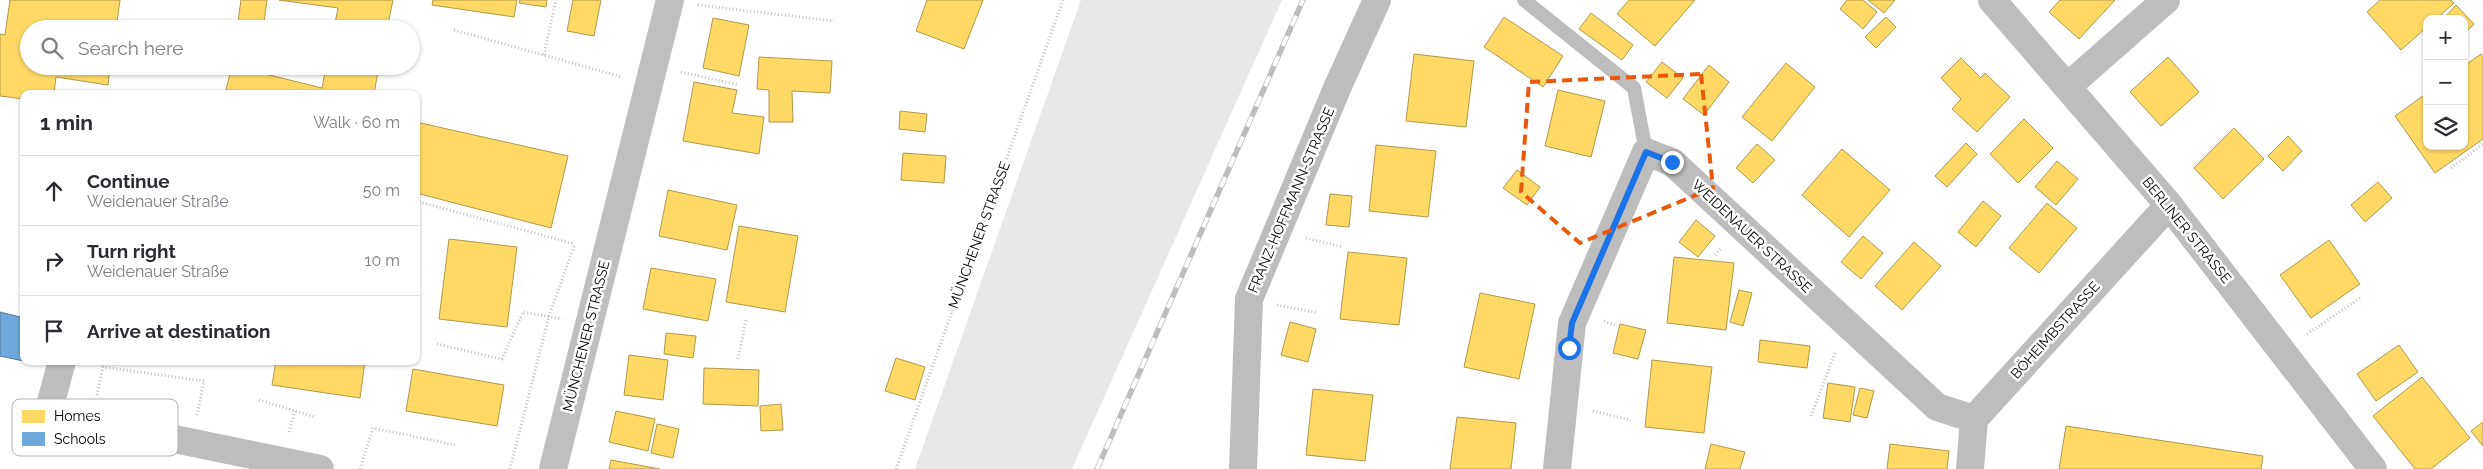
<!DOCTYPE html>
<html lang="en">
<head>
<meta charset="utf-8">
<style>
  :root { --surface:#fff; --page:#f7f7f7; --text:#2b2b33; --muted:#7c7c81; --line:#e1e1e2 }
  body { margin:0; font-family:Raleway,sans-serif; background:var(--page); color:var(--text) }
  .controls { position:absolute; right:15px; top:15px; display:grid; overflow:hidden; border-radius:10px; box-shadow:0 1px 4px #0004 }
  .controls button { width:45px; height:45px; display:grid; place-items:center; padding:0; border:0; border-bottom:1px solid var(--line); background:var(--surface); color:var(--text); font:25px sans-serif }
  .stop { position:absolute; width:15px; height:15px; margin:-11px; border:4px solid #1a73e8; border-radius:50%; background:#fff }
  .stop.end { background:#1a73e8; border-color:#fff; box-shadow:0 1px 5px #0008 }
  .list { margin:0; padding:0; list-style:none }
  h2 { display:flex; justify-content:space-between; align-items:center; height:65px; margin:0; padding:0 20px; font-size:21px }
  h2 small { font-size:16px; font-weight:400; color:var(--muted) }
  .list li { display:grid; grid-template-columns:32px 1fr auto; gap:15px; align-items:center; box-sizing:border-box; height:70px; padding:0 20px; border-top:1px solid var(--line) }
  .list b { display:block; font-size:19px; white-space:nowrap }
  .list p { margin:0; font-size:16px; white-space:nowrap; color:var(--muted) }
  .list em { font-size:16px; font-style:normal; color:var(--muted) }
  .icon { flex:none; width:28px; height:28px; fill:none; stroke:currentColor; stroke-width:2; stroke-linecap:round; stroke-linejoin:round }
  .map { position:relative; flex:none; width:2483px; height:469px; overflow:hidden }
  .search { position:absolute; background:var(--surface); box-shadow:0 1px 4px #0004; left:20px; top:20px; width:400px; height:55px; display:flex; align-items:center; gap:12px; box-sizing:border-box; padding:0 18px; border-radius:28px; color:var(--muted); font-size:19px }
  .panel { position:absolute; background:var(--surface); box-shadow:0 1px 4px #0004; left:20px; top:90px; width:400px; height:275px; border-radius:10px }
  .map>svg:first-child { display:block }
  .green { fill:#e8e8e8 }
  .homes { fill:#ffd966; stroke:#b29847 }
  .schools { fill:#6fa8dc; stroke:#4e769a }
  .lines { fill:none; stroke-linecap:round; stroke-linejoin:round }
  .path { stroke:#c2c2c2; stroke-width:3; stroke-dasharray:1 2.5; stroke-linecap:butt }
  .service { stroke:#bdbdbd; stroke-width:14 }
  .minor { stroke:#bdbdbd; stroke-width:28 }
  .secondary { stroke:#bfbfbf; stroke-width:28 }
  .rail-casing { stroke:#bdbdbd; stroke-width:5.5 }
  .rail { stroke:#fff; stroke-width:4; stroke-dasharray:11; stroke-linecap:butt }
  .route { stroke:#1a73e8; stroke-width:6 }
  .marked { fill:none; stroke:#e8590c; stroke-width:4; stroke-dasharray:10 6; stroke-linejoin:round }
  .labels { text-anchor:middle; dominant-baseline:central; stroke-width:5; stroke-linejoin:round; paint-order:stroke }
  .street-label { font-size:14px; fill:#000; stroke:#fff }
  .key { fill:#fff; stroke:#b2b2b2; stroke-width:1 }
  .key-label { font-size:14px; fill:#000 }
</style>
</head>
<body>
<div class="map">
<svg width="2483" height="469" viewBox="0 0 2483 469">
  <rect width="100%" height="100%" fill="#fff"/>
  <path class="green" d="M1081 0H1282L1072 469H915Z"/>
  <g class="homes">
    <path d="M10 0H120L116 29H29V66H110L108 85 56 77 54 94H24V99L0 96V34L5 35Z"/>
    <path d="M241 0H267L263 29H237Z"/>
    <path d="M279 0H393L387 29H334L338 8Z"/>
    <path d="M433 0H517L514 17 432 5Z"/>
    <path d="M520 0H547L546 7 519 3Z"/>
    <path d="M573 0H601L594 36 567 31Z"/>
    <path d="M927 0H983L964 49 916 31Z"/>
    <path d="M1629 0H1695L1655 46 1617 14Z"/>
    <path d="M1847 0H1863L1877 12 1863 29 1840 9Z"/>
    <path d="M1868 0H1895L1884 13Z"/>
    <path d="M2060 0H2115L2079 39 2049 12Z"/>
    <path d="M2380 0H2451L2454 3 2436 19H2427V27L2401 50 2367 12Z"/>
    <path d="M2456 5 2474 24 2464 34V19H2443Z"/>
    <path d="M1591 13 1633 45 1622 60 1579 29Z"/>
    <path d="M1504 17 1563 56 1543 87 1484 47Z"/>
    <path d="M1886 17 1896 27 1876 48 1865 37Z"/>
    <path d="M713 18 749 25 739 76 703 68Z"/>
    <path d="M1414 54 1474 61 1466 127 1406 121Z"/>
    <path d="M2481 54 2483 57V139L2435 173 2395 116 2427 93V146H2464V66Z"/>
    <path d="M759 57 832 61 830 93 792 91 793 122H769V90L757 89Z"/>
    <path d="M2168 57 2199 92 2161 126 2130 92Z"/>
    <path d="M1961 58 1981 78 1985 73 2010 97 1977 132 1952 109 1961 99 1941 78Z"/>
    <path d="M1662 62 1683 78 1667 98 1646 82Z"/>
    <path d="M1786 63 1815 87 1772 141 1742 117Z"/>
    <path d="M1709 65 1729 82 1704 115 1683 99Z"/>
    <path d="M232 66H258L257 72 322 88 326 66H379L374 94H225Z"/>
    <path d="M694 82 737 90 732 113 764 117 759 154 683 141Z"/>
    <path d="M1558 90 1605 101 1591 157 1545 146Z"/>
    <path d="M900 111 927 114 925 132 899 129Z"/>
    <path d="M2024 119 2053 148 2018 183 1990 154Z"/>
    <path d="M416 122 568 156 551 228 416 193Z"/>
    <path d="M2234 128 2264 159 2223 199 2194 168Z"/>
    <path d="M2288 136 2302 151 2283 171 2268 156Z"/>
    <path d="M1966 143 1977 154 1947 187 1935 176Z"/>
    <path d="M1757 144 1775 160 1753 183 1736 168Z"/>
    <path d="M1376 145 1436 151 1428 217 1369 211Z"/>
    <path d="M1842 149 1890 190 1849 237 1802 195Z"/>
    <path d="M903 153 946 156 944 183 901 180Z"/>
    <path d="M2057 161 2078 179 2056 205 2035 187Z"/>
    <path d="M1517 170 1540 187 1527 205 1503 188Z"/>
    <path d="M2378 182 2392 198 2365 222 2351 205Z"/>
    <path d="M668 190 737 205 727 250 659 236Z"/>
    <path d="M1330 194 1352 196 1349 227 1326 225Z"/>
    <path d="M1983 201 2001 216 1976 247 1958 232Z"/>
    <path d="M2047 203 2077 228 2039 273 2009 248Z"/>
    <path d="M1696 220 1715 236 1698 257 1679 242Z"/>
    <path d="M739 226 798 236 785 312 726 302Z"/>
    <path d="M1863 236 1883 253 1861 279 1841 262Z"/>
    <path d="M449 239 517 247 507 327 439 319Z"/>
    <path d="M2329 240 2360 284 2311 318 2280 275Z"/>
    <path d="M1914 242 1941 266 1902 310 1875 286Z"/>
    <path d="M1348 252 1407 258 1399 325 1340 319Z"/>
    <path d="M1674 257 1734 263 1726 330 1667 323Z"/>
    <path d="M651 268 716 279 708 321 643 309Z"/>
    <path d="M1739 290 1752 293 1743 326 1730 322Z"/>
    <path d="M1480 293 1535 304 1519 379 1464 367Z"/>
    <path d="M1290 322 1316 329 1308 362 1281 355Z"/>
    <path d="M1620 324 1646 330 1638 359 1613 353Z"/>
    <path d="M666 333 696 336 693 358 664 354Z"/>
    <path d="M1760 340 1810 346 1807 368 1758 362Z"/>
    <path d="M2399 345 2418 372 2376 401 2357 374Z"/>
    <path d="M629 355 668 360 663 400 624 395Z"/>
    <path d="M896 358 925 367 915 400 885 391Z"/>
    <path d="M1652 360 1712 367 1704 433 1645 427Z"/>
    <path d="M276 361H365L360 398 272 385Z"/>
    <path d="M704 368 759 370 758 406 703 404Z"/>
    <path d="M413 369 504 385 497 426 406 411Z"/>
    <path d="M2422 377 2470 438 2431 469H2415L2373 416Z"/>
    <path d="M1828 383 1855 387 1850 422 1823 418Z"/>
    <path d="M1860 388 1874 391 1867 418 1853 415Z"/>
    <path d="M1313 389 1373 395 1365 461 1306 455Z"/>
    <path d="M781 404 783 430 761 431 760 406Z"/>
    <path d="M616 411 655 419 648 451 609 442Z"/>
    <path d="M1457 417 1516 423 1511 469H1450Z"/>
    <path d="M2483 422V446L2471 431Z"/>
    <path d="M657 424 679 429 673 458 651 453Z"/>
    <path d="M2066 426 2263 456 2261 469H2059Z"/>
    <path d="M1711 444 1745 452 1740 469H1705Z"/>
    <path d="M1890 444 1949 451 1947 469H1887Z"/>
    <path d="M611 460 660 469H609Z"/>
  </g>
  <path class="schools" d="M0 312 24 318V361H33V363L0 356Z"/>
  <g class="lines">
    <g class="path">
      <path d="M698 5 834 21"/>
      <path d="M454 30 622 77"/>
      <path d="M544 55 556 0"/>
      <path d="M681 72 739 85"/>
      <path d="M2451 168 2483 144"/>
      <path d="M416 201 575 244"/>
      <path d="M1306 238 1342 247"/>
      <path d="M1715 255 1721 248"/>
      <path d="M1277 305 1318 313"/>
      <path d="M1604 321 1615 325"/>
      <path d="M2307 334 2360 298"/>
      <path d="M437 344 502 359 523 312 562 319"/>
      <path d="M738 359 746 320"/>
      <path d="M97 395 103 367 204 381 197 415"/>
      <path d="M259 400 315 417"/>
      <path d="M1593 411 1631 420"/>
      <path d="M1811 416 1835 353"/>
      <path d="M289 432 295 411"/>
      <path d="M360 469 373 428 455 445"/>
      <path d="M510 469 549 316 575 244"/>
      <path d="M896 469 1063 0"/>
    </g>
    <path class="service" d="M1524 0 1634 88 1646 152"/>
    <g class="minor">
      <path d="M1992 0 2169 205 2373 469"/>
      <path d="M2067 87 2166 0"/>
      <path d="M62 361 48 413 320 469"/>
      <path d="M1243 469 1249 299 1338 86 1377 0"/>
      <path d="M1557 469 1572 323 1646 152 1672 162 1937 407 1974 419"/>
      <path d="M1970 469 1974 419 2169 205"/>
    </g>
    <path class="secondary" d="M553 469 670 0"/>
    <defs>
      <path id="rail" d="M1097 469 1303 0"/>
    </defs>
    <use href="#rail" class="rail-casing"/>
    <use href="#rail" class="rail"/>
  </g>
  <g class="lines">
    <path class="route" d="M1569 348 1572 323 1646 152 1672 162"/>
  </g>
  <path class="marked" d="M1701 74 1713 188 1580 243 1521 192 1529 82Z"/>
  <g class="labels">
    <g class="street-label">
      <text transform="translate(1291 200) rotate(-67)">FRANZ-HOFFMANN-STRASSE</text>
      <text transform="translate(2187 230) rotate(51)">BERLINER STRASSE</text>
      <text transform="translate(979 235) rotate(-70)">MÜNCHENER STRASSE</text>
      <text transform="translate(1752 236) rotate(43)">WEIDENAUER STRASSE</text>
      <text transform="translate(2055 330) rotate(-48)">BÖHEIMBSTRASSE</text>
      <text transform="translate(586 336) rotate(-76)">MÜNCHENER STRASSE</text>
    </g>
  </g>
  <rect x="12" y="399" width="166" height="57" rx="8" class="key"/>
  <rect x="22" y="410" width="23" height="13" fill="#ffd966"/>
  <rect x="22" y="432" width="23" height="14" fill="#6fa8dc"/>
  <g class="key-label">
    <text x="54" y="421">Homes</text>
    <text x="54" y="444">Schools</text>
  </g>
</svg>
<div class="controls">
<button>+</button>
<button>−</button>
<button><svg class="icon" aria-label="layers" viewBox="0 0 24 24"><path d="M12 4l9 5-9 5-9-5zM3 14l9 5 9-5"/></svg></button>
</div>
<div class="stop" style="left:1569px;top:348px"></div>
<div class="stop end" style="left:1672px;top:162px"></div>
<div class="search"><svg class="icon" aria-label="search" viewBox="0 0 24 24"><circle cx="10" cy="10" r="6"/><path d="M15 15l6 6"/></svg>Search here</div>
<section class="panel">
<h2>1 min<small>Walk · 60 m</small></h2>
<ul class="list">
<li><svg class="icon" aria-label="ahead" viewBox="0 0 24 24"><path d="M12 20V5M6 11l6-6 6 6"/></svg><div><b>Continue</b><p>Weidenauer Straße</p></div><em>50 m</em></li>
<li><svg class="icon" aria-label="right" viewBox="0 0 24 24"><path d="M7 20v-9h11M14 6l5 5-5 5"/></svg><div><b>Turn right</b><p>Weidenauer Straße</p></div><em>10 m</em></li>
<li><svg class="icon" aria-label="arrive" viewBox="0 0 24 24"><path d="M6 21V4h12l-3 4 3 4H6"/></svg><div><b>Arrive at destination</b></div></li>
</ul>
</section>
</div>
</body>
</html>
